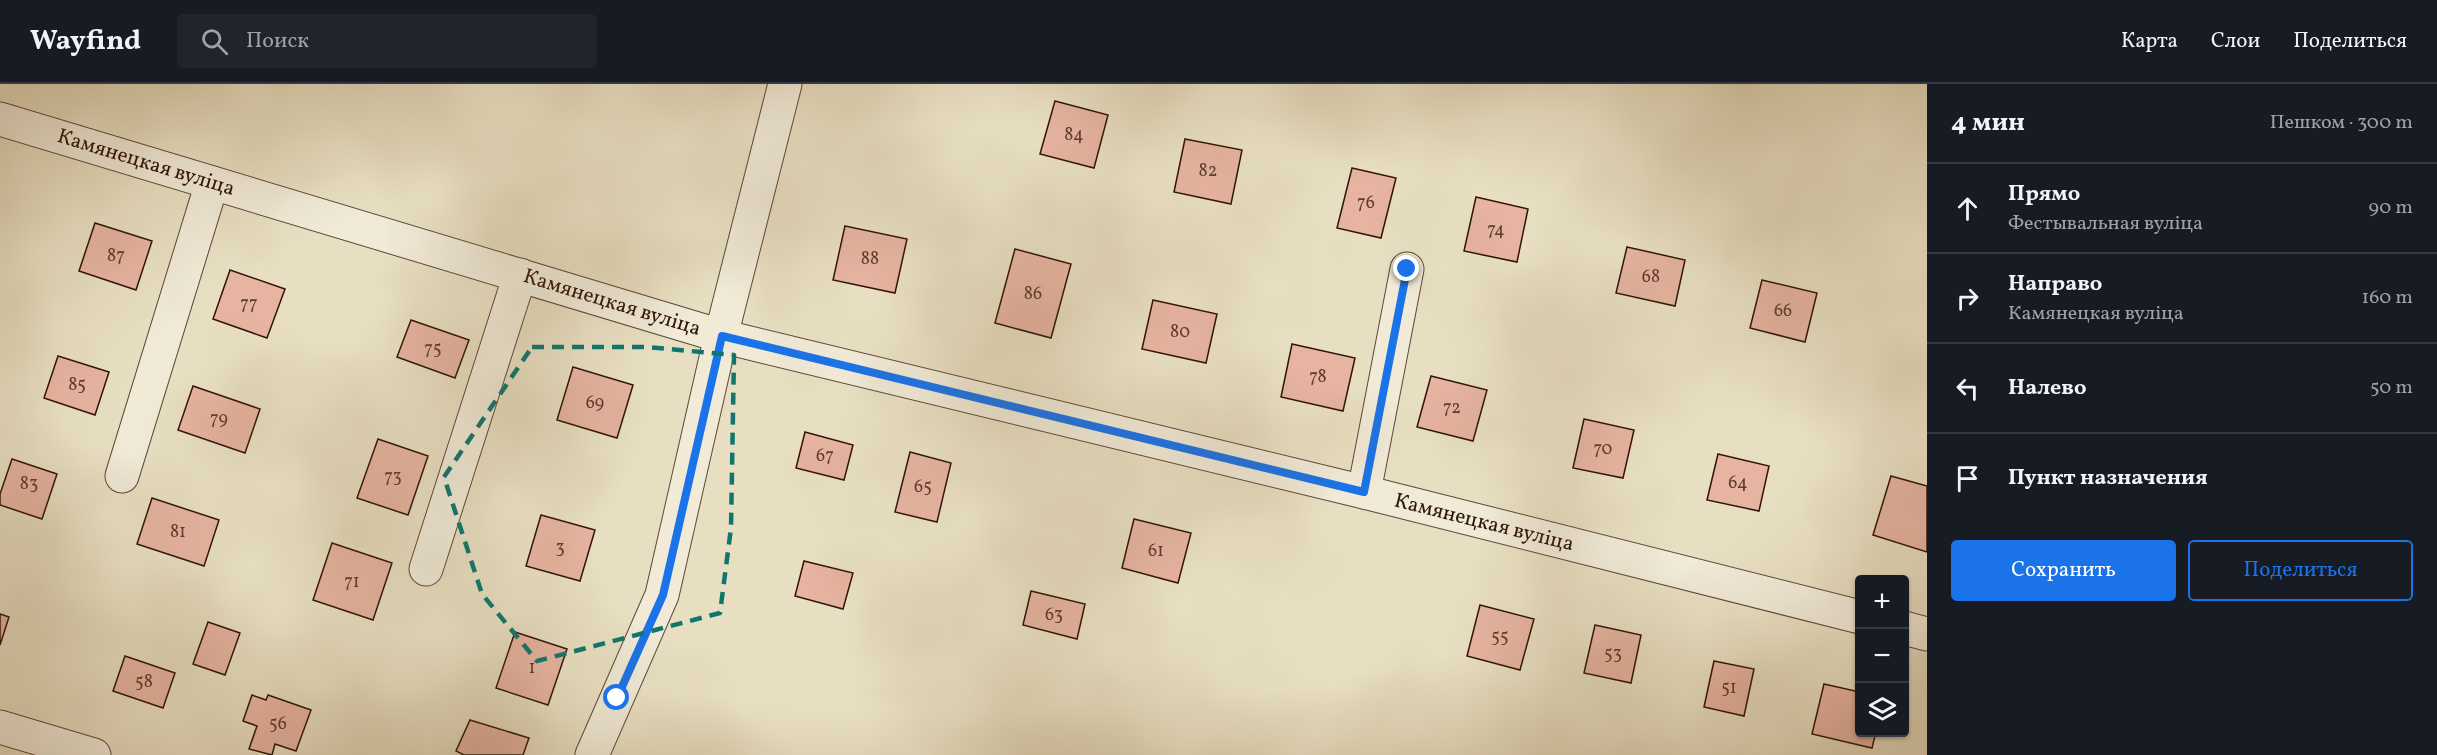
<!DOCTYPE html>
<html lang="ru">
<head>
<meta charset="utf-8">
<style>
  :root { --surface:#171b24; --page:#20242c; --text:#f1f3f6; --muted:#9ea1a6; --line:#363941; --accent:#1a73e8 }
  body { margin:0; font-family:Vollkorn,serif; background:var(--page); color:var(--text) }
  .controls { position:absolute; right:18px; bottom:18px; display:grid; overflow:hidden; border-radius:6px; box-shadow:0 2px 4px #0004 }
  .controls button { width:54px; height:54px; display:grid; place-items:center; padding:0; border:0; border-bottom:2px solid var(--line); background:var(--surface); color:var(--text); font:30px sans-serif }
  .stop { position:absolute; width:18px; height:18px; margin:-14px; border:4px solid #1a73e8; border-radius:50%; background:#fff }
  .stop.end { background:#1a73e8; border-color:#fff; box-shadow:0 2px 6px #0008 }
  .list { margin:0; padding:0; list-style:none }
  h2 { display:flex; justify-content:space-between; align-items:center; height:78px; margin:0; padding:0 24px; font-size:26px }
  h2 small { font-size:20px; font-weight:400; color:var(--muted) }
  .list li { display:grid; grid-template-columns:39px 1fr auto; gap:18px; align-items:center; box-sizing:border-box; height:90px; padding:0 24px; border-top:2px solid var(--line) }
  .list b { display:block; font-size:22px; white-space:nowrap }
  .list p { margin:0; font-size:20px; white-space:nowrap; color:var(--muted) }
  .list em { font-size:20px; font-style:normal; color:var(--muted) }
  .actions { display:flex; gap:12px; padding:18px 24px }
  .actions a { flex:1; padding:14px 0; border:2px solid var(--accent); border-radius:6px; text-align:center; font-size:21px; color:var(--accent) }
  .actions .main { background:var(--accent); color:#fff }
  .icon { flex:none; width:33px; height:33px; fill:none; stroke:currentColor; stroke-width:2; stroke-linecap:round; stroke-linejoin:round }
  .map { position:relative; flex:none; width:1927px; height:671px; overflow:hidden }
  header { display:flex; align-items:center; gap:36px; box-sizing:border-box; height:84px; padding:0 30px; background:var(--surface); border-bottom:2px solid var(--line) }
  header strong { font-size:28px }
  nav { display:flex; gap:33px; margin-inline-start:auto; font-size:21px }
  .search { width:420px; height:54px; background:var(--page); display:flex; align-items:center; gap:15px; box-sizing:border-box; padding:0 21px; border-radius:6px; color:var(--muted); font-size:22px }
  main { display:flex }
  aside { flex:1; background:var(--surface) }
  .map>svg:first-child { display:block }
  .building { fill:#e6b4a1; stroke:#301409; stroke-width:1.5 }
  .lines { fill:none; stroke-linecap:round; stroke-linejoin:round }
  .minor-casing { stroke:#5e4737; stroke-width:35 }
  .minor { stroke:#f0ead7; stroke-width:33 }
  .route { stroke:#1a73e8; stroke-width:8 }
  .marked { fill:none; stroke:#0f766e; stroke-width:4.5; stroke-dasharray:12 8; stroke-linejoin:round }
  .labels { text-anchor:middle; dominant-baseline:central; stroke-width:5; stroke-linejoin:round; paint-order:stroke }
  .number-label { font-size:18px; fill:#5e3c2f }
  .street-label { font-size:21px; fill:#301409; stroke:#f0ead7 }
</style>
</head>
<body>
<header>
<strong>Wayfind</strong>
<div class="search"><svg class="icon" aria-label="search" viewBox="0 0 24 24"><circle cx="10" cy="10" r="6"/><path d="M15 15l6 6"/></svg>Поиск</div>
<nav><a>Карта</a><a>Слои</a><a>Поделиться</a></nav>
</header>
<main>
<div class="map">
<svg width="1927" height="671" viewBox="0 0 1927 671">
  <rect width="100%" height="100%" fill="#e8dfc2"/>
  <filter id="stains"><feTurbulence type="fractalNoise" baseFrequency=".00333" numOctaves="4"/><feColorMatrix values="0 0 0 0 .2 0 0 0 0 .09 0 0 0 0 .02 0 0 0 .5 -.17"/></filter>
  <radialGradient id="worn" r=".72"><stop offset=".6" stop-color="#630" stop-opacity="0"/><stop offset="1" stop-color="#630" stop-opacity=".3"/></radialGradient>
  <g class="building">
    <path d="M1055 17 1108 31 1094 84 1040 70Z"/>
    <path d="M1185 55 1242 66 1231 120 1174 108Z"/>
    <path d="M1352 84 1396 94 1381 154 1337 144Z"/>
    <path d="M1476 113 1528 125 1517 178 1464 167Z"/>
    <path d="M95 139 152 157 136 206 79 187Z"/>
    <path d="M845 142 907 155 895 209 833 196Z"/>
    <path d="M1627 163 1685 176 1675 222 1616 209Z"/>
    <path d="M1015 165 1071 180 1051 254 995 239Z"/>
    <path d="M230 186 285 205 267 254 213 235Z"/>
    <path d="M1762 196 1817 209 1805 258 1750 244Z"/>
    <path d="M1153 216 1217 230 1206 279 1142 265Z"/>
    <path d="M411 236 469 256 455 294 397 273Z"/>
    <path d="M1292 260 1355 274 1343 327 1281 313Z"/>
    <path d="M58 272 109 288 95 331 44 314Z"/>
    <path d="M573 283 633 301 617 354 557 336Z"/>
    <path d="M1431 292 1487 306 1473 357 1417 343Z"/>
    <path d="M193 302 260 325 245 369 178 346Z"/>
    <path d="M1584 335 1634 346 1623 394 1573 384Z"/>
    <path d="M805 348 853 361 844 396 796 384Z"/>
    <path d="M378 355 428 372 408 431 357 414Z"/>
    <path d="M910 368 951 379 937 438 895 428Z"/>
    <path d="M1718 370 1769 382 1759 427 1707 416Z"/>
    <path d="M12 375 57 390 42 435 0 421V410Z"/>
    <path d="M1891 392 1927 402V468L1873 451Z"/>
    <path d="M152 414 219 436 204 482 137 460Z"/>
    <path d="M541 431 595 446 580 497 526 482Z"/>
    <path d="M1134 435 1191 449 1178 499 1122 484Z"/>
    <path d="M332 459 392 479 373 536 313 516Z"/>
    <path d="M804 477 853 489 843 525 795 512Z"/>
    <path d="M1031 507 1085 520 1077 555 1023 541Z"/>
    <path d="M1480 521 1534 535 1520 586 1467 572Z"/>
    <path d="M0 530 9 533 0 561Z"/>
    <path d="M208 538 240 549 225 591 193 580Z"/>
    <path d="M1595 541 1641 551 1631 599 1584 589Z"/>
    <path d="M515 548 567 565 548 621 496 604Z"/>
    <path d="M125 572 175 589 163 624 113 607Z"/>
    <path d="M1714 577 1754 585 1744 632 1704 623Z"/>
    <path d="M1824 600 1860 608V648H1876L1872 664 1812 650Z"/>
    <path d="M252 611 266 616 268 611 311 626 296 667 275 660 272 671 249 665 257 642 243 637Z"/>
    <path d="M470 636 529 654 523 671H464L456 667Z"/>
  </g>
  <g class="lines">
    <defs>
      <g id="minor">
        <path d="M0 35 721 252 1364 408 1860 533"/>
        <path d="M122 392 212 99"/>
        <path d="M1364 408 1407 185"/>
        <path d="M426 485 520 191"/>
        <path d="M1904 544 1927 550"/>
        <path d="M0 643 94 671"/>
        <path d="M592 671 662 511 721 252 785 0"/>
      </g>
    </defs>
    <use href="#minor" class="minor-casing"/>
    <use href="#minor" class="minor"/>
  </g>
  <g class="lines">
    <path class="route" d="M617 614 663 511 722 252 1364 408 1407 185"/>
  </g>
  <path class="marked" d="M532 263H647L734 271 731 444 720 529 537 577 482 510 444 393Z"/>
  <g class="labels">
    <g class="number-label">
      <text x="1074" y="51">84</text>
      <text x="1208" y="87">82</text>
      <text x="1366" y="119">76</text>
      <text x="1496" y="146">74</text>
      <text x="116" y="172">87</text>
      <text x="870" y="175">88</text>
      <text x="1651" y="193">68</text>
      <text x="1033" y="210">86</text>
      <text x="249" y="220">77</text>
      <text x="1783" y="227">66</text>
      <text x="1180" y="248">80</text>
      <text x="433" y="265">75</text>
      <text x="1318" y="293">78</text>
      <text x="77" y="301">85</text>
      <text x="595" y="319">69</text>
      <text x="1452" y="324">72</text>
      <text x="219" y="335">79</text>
      <text x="1603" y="365">70</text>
      <text x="825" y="372">67</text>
      <text x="393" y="393">73</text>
      <text x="1738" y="399">64</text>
      <text x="29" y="400">83</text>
      <text x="923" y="403">65</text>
      <text x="178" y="448">81</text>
      <text x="560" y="464">3</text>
      <text x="1156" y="467">61</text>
      <text x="352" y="498">71</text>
      <text x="1054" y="531">63</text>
      <text x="1500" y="553">55</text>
      <text x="1613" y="570">53</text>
      <text x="532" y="584">1</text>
      <text x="144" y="598">58</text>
      <text x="1729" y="604">51</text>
      <text x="278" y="640">56</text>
    </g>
    <g class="street-label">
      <text transform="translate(146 79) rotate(17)">Камянецкая вуліца</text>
      <text transform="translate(612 219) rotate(17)">Камянецкая вуліца</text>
      <text transform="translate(1484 439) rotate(14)">Камянецкая вуліца</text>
    </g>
  </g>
  <rect width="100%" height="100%" filter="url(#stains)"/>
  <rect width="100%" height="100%" fill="url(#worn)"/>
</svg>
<div class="controls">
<button>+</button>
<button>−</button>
<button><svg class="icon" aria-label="layers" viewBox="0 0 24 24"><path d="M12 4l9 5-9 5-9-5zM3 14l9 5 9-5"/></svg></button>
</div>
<div class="stop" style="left:617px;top:614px"></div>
<div class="stop end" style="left:1407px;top:185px"></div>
</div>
<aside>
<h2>4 мин<small>Пешком · 300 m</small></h2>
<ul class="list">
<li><svg class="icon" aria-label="ahead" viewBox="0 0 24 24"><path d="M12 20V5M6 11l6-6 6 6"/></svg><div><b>Прямо</b><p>Фестывальная вуліца</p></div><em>90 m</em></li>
<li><svg class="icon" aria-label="right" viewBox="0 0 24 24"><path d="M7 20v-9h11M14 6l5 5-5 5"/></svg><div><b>Направо</b><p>Камянецкая вуліца</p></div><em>160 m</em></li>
<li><svg class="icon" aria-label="left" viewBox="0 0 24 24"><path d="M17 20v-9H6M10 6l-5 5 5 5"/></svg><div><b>Налево</b></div><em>50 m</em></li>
<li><svg class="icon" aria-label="arrive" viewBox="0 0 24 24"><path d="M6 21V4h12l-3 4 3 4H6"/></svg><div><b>Пункт назначения</b></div></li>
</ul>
<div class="actions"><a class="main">Сохранить</a><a>Поделиться</a></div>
</aside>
</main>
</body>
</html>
